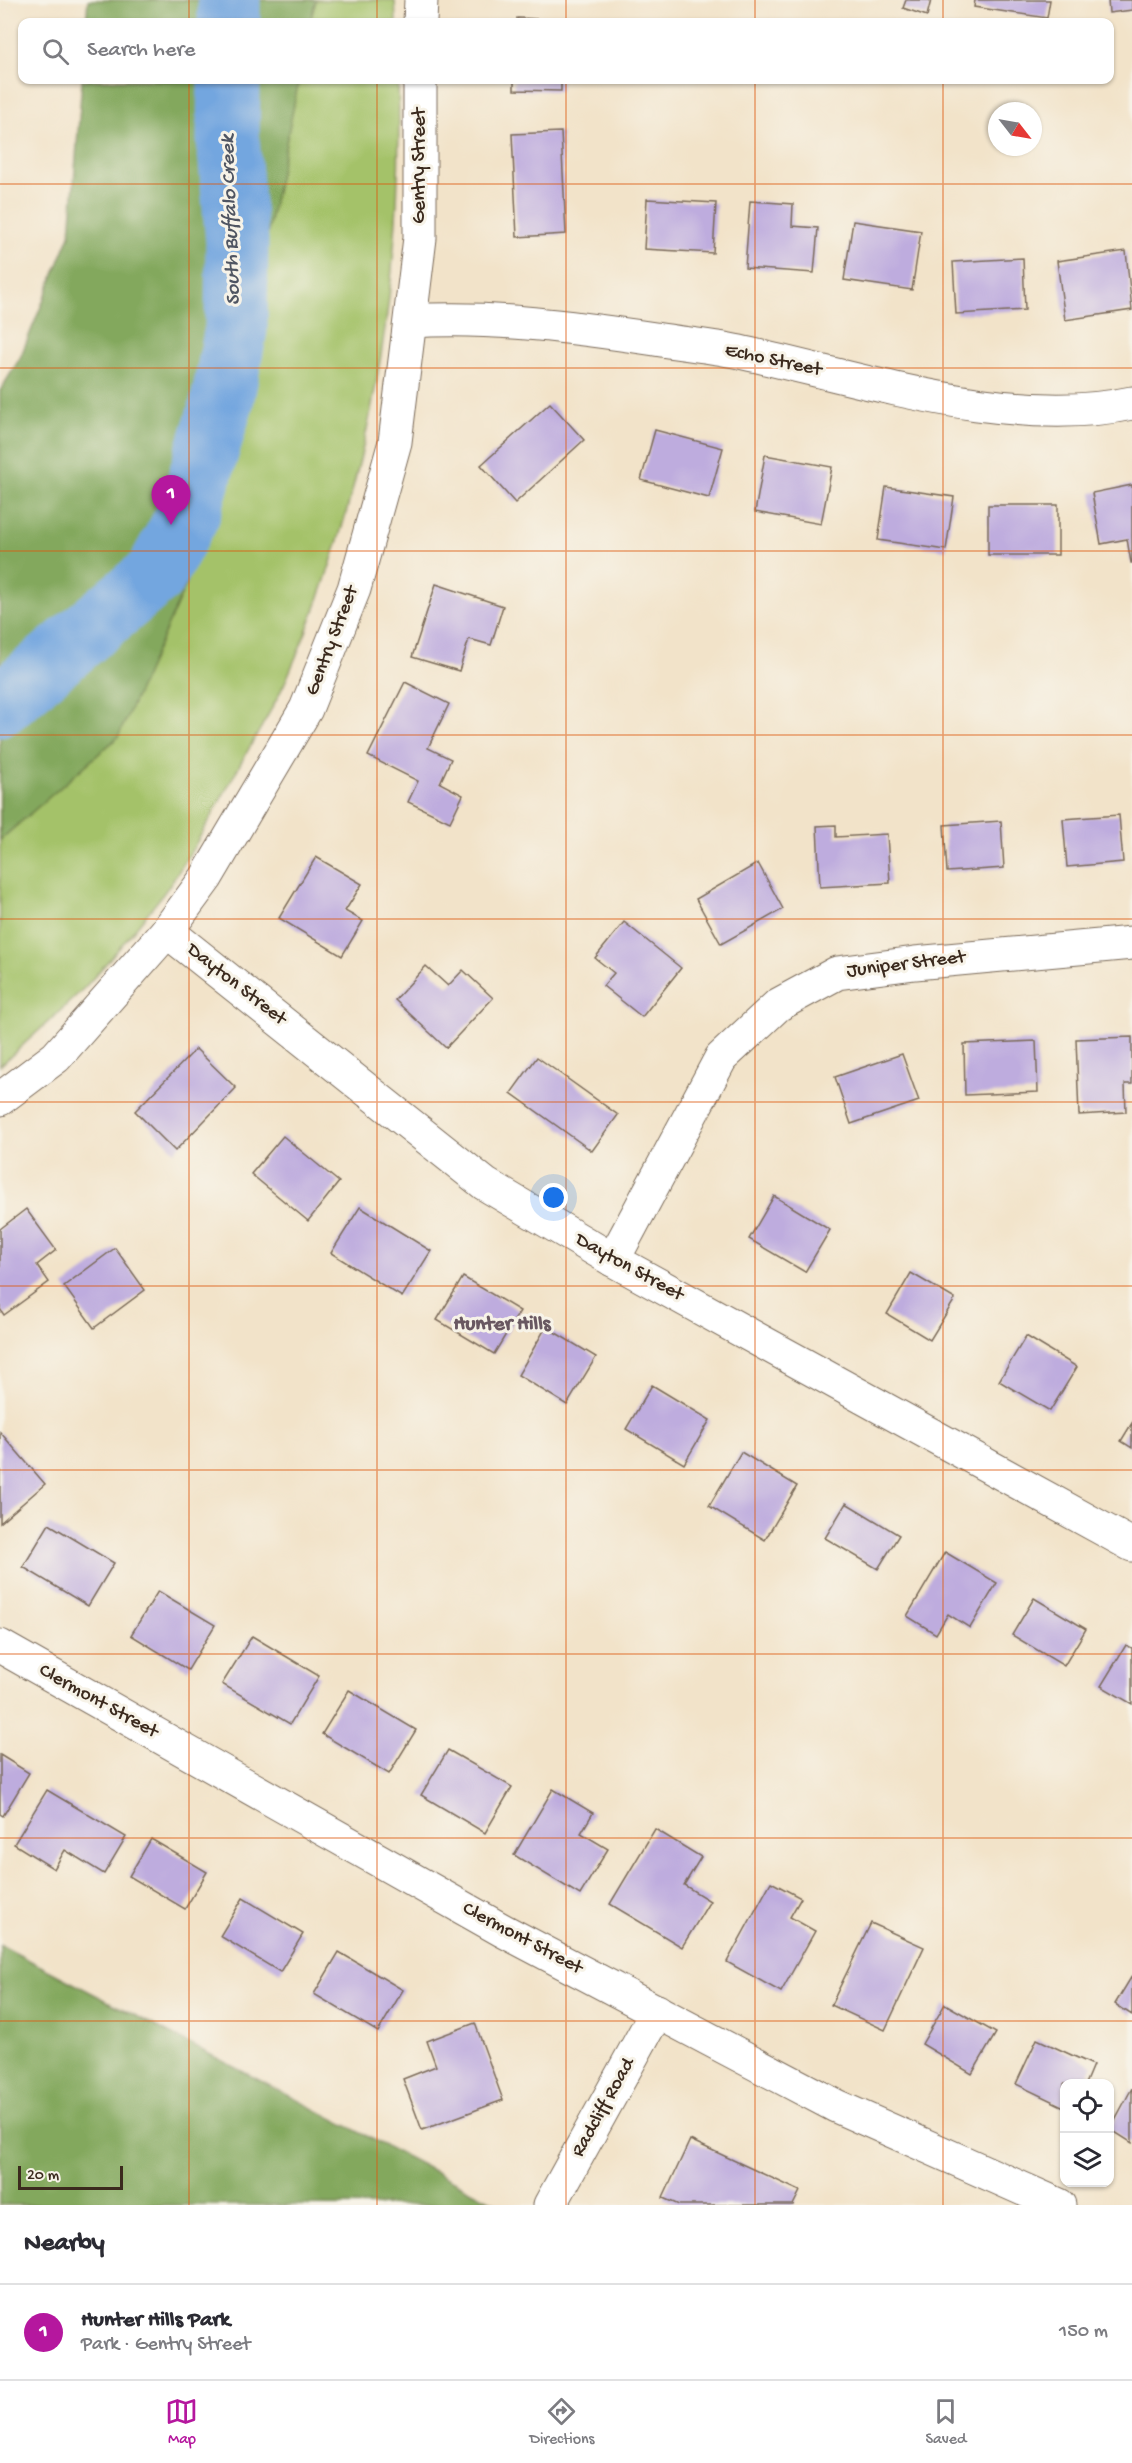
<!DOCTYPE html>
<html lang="en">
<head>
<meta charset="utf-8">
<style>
  :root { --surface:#fff; --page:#f7f7f7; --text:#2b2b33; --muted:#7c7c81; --line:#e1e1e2; --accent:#b5179e }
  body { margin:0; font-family:"Gochi Hand",sans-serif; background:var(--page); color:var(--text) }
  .controls { position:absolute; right:18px; bottom:18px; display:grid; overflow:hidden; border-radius:12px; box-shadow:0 2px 4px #0004 }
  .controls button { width:54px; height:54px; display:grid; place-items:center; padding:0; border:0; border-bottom:2px solid var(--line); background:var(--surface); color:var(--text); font:30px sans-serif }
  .compass { position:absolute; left:988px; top:102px; width:54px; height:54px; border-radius:50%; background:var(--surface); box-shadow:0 2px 4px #0004; rotate:121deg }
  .scale { position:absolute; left:18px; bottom:15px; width:105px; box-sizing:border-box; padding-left:6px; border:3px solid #3b2a1e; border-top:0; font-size:16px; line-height:21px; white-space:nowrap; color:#3b2a1e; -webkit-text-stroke:4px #f7f3e8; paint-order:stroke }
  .you { position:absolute; left:554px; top:1198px; width:21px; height:21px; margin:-15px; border:4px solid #fff; border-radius:50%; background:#1a73e8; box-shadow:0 0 0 9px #1a73e833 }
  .badge { display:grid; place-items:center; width:39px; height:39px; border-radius:50%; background:var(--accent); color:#fff; font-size:20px; font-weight:700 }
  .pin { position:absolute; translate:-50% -50px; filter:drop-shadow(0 2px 3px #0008) }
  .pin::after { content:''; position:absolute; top:32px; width:21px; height:18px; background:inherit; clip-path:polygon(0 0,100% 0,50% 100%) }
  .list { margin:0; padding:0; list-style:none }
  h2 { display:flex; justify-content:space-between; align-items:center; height:78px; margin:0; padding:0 24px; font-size:26px }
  h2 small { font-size:20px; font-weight:400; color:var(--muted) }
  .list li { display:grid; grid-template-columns:39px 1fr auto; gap:18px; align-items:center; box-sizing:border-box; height:96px; padding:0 24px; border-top:2px solid var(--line) }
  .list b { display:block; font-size:22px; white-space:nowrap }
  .list p { margin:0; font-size:20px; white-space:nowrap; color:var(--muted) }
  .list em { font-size:20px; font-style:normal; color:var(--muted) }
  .icon { flex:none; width:33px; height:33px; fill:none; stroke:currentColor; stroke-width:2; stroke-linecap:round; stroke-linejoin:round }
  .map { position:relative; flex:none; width:1132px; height:2205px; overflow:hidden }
  .search { position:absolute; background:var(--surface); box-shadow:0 2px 4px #0004; left:18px; right:18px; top:18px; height:66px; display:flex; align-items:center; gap:15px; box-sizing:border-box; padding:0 21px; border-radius:12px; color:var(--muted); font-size:22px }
  .sheet { height:174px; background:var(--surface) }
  nav { display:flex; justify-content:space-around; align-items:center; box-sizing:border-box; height:84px; border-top:2px solid var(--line); background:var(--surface); font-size:16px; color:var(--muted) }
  nav a { display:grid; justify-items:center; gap:3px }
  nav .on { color:var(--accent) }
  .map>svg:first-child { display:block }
  .green { fill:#a4c269; stroke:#707644; stroke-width:1.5 }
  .forest { fill:#83a85d; stroke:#5f693e; stroke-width:1.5 }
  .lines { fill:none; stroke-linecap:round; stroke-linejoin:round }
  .river { stroke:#73a6df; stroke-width:63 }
  .building { fill:#beacde }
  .street-casing { stroke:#7b6b5a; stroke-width:35 }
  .street { stroke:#fff; stroke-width:33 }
  .grid { fill:none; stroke:#df570d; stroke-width:1.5; stroke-opacity:0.55 }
  .labels { text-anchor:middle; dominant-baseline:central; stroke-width:6; stroke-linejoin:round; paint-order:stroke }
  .street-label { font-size:20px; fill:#3b2a1e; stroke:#f7f3e8 }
  .water-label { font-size:21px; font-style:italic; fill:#4f5562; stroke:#f7f3e8 }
  .neighbourhood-label { font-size:21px; font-weight:bold; fill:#695861; stroke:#f7f3e8 }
</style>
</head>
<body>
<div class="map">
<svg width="1132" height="2205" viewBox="0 0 1132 2205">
  <rect width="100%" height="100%" fill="#f7f3e8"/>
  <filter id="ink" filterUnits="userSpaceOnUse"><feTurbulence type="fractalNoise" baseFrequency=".0167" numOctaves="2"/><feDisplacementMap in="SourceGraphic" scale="12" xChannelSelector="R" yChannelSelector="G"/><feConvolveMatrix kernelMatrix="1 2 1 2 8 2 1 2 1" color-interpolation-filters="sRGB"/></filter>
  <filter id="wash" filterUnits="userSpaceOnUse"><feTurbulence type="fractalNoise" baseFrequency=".008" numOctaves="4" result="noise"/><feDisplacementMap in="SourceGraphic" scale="24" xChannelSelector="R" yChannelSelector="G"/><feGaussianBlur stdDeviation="1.35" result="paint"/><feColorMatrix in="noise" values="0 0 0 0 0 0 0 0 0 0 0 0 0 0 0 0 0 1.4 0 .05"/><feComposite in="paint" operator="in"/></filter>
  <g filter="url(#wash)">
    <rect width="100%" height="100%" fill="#f2e3c9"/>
    <g class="green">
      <path d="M145 0H395L396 22H142Z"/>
      <path d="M133 80H398C405 284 369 490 287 678 273 710 253 740 237 770 214 811 188 862 160 898 136 928 111 959 85 987 58 1014 28 1040 0 1066V430Z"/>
    </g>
    <g class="forest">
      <path d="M88 0H316L310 22H86Z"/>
      <path d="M82 80H299L204 544 118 737 0 840V391L20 358 70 235Z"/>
      <path d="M0 1945 499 2205H0Z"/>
    </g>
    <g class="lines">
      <g class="river">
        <path d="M229 22V0"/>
        <path d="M0 705 156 574 189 513 222 402 236 329 237 241 228 139 229 80"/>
      </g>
    </g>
    <g id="blocks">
      <g class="building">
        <path d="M906 0H931L927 16 903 8Z"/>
        <path d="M975 0H1050L1047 18 974 7Z"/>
        <path d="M1108 0H1132V10L1109 13Z"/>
        <path d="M517 18 564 20V22H517Z"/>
        <path d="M514 80H561V91L514 90Z"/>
        <path d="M561 132 566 234 517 237 512 134Z"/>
        <path d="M647 199 716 203 713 253 644 249Z"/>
        <path d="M750 201 793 204 792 226 818 228 814 273 745 268Z"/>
        <path d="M853 221 921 231 912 290 844 280Z"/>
        <path d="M1126 251 1132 310 1065 320 1057 261Z"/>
        <path d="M1023 258 1025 310 956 314 953 262Z"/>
        <path d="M550 403 584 440 515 503 481 465Z"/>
        <path d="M655 430 723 448 709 498 641 480Z"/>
        <path d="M765 455 832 467 821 524 755 512Z"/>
        <path d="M1132 485V563H1131L1127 539 1101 544 1092 493Z"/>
        <path d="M886 487 954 497 946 550 878 540Z"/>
        <rect x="988" y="505" width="70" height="50"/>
        <path d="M436 584 503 606 491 645 469 639 459 671 412 657Z"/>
        <path d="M405 682 449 704 428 748 451 759 440 783 463 795 450 822 408 802 418 781 368 756Z"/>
        <path d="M1119 815 1123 862 1067 867 1063 819Z"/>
        <path d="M1001 821 1004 868 947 872 944 825Z"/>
        <path d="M836 825V837L887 834 890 883 820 887 817 826Z"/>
        <path d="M316 857 362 884 345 911 363 921 342 956 279 918Z"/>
        <path d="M758 863 783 909 721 944 696 899Z"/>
        <path d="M624 922 681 968 642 1017 603 986 614 973 595 958Z"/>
        <path d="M426 966 448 986 463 970 493 998 446 1048 395 1000Z"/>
        <path d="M1132 1037V1084H1125L1126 1112 1079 1115 1076 1039Z"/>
        <path d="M1036 1041 1038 1092 965 1095 964 1044Z"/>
        <path d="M196 1049 236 1088 175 1151 135 1111Z"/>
        <path d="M902 1054 919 1101 851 1124 835 1077Z"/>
        <path d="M537 1057 618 1115 592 1151 511 1093Z"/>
        <path d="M283 1136 339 1182 308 1221 251 1174Z"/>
        <path d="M774 1196 830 1230 805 1272 749 1239Z"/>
        <path d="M360 1207 431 1251 402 1297 331 1253Z"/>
        <path d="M26 1209 56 1250 37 1265 49 1282 4 1315 0 1309V1229Z"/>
        <path d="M115 1248 145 1290 94 1328 64 1286Z"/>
        <path d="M911 1273 955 1299 930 1340 887 1314Z"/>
        <path d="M463 1277 520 1311 494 1354 437 1320Z"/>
        <path d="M546 1327 596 1357 567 1405 518 1375Z"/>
        <path d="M1026 1336 1077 1367 1050 1411 999 1381Z"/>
        <path d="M652 1385 710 1420 684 1464 626 1429Z"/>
        <path d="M1132 1423V1448L1121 1441Z"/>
        <path d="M0 1432 45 1484 0 1523Z"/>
        <path d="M741 1452 797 1486 765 1540 709 1506Z"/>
        <path d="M846 1503 899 1535 878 1569 825 1538Z"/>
        <path d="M49 1524 114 1563 88 1606 23 1567Z"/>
        <path d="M945 1552 997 1583 970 1628 948 1614 936 1634 907 1616Z"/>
        <path d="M158 1591 215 1625 188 1670 131 1635Z"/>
        <path d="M1034 1598 1086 1629 1064 1666 1012 1635Z"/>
        <path d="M252 1636 319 1676 290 1724 222 1684Z"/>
        <path d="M1126 1645 1132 1648V1704L1101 1686Z"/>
        <path d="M349 1690 416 1730 389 1774 322 1734Z"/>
        <path d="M448 1750 512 1787 485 1833 421 1795Z"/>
        <path d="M0 1755 29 1773 3 1816 0 1814Z"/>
        <path d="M553 1789 593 1813 581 1833 608 1849 580 1895 514 1855Z"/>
        <path d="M47 1790 126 1837 104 1874 65 1850 54 1869 14 1844Z"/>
        <path d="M655 1829 701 1857 684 1885 710 1901 682 1947 610 1904Z"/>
        <path d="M151 1839 207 1872 185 1909 129 1876Z"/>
        <path d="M771 1882 801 1898 790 1917 815 1931 781 1992 727 1962Z"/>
        <path d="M243 1898 303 1934 280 1972 220 1936Z"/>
        <path d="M871 1923 924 1947 885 2030 831 2005Z"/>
        <path d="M339 1952 403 1990 378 2032 314 1994Z"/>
        <path d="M1132 1976V2015L1115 2004Z"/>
        <path d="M945 2004 996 2033 972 2074 922 2044Z"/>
        <path d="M475 2023 503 2100 422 2130 403 2079 436 2066 427 2041Z"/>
        <path d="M1037 2039 1093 2065 1085 2084H1064V2107L1016 2084Z"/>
        <path d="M1132 2088V2143L1110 2129Z"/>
        <path d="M690 2140 800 2191 793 2205H679L663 2198Z"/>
      </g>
    </g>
  </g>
  <g filter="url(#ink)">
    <use href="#blocks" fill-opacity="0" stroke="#7b6b5a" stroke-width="1.5"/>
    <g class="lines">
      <defs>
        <g id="street">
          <path d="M420 22 421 0"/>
          <path d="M411 321C493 316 574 327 655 339 684 344 715 346 744 353 863 379 1011 429 1132 403"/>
          <path d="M167 931 485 1184 613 1260 1132 1545"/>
          <path d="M0 1099 56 1057 167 931 206 878 306 709 354 589 395 442 420 238V80"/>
          <path d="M613 1260 721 1058 778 1005 837 973 915 963 1132 943"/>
          <path d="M0 1646 502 1930 836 2106 1059 2205"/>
          <path d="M550 2205 657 2011"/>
        </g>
      </defs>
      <use href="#street" class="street-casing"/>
      <use href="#street" class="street"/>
    </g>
  </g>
  <path class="grid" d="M189 0V22M377 0V22M566 0V22M755 0V22M943 0V22M189 80V2205M377 80V2205M566 80V2205M755 80V2205M943 80V2205M0 184H1132M0 368H1132M0 551H1132M0 735H1132M0 919H1132M0 1102H1132M0 1286H1132M0 1470H1132M0 1654H1132M0 1838H1132M0 2021H1132"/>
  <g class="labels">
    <g class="street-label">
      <text transform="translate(420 166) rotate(-90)">Gentry Street</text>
      <text transform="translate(773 361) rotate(12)">Echo Street</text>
      <text transform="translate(333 641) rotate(-69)">Gentry Street</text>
      <text transform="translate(906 965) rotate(-7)">Juniper Street</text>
      <text transform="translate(236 985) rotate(38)">Dayton Street</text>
      <text transform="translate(629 1268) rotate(29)">Dayton Street</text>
      <text transform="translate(98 1702) rotate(29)">Clermont Street</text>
      <text transform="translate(522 1939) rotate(28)">Clermont Street</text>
      <text transform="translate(604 2108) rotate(-61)">Radcliff Road</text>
    </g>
    <g class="water-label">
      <text transform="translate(232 220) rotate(-92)">South Buffalo Creek</text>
    </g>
    <g class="neighbourhood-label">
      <text x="502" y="1325">Hunter Hills</text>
    </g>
  </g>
</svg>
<div class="controls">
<button><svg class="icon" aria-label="locate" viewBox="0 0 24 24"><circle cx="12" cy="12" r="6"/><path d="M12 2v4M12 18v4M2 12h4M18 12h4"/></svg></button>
<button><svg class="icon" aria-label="layers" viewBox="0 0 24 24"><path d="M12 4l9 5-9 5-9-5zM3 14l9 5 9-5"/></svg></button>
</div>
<svg class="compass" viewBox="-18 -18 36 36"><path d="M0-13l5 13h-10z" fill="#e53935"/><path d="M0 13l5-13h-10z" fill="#7c7c81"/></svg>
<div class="scale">20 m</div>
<div class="you"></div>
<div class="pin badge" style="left:171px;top:525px">1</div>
<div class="search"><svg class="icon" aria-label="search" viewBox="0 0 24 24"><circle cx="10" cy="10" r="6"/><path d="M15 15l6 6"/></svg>Search here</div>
</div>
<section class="sheet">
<h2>Nearby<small></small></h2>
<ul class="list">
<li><span class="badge">1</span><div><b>Hunter Hills Park</b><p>Park · Gentry Street</p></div><em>150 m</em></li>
</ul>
</section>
<nav>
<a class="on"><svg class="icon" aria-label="map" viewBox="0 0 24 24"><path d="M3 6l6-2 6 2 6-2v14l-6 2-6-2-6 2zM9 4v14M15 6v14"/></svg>Map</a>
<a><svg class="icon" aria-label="directions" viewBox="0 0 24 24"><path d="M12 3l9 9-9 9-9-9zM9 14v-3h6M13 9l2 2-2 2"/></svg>Directions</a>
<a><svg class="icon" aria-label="saved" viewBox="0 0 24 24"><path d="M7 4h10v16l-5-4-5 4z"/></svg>Saved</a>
</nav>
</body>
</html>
